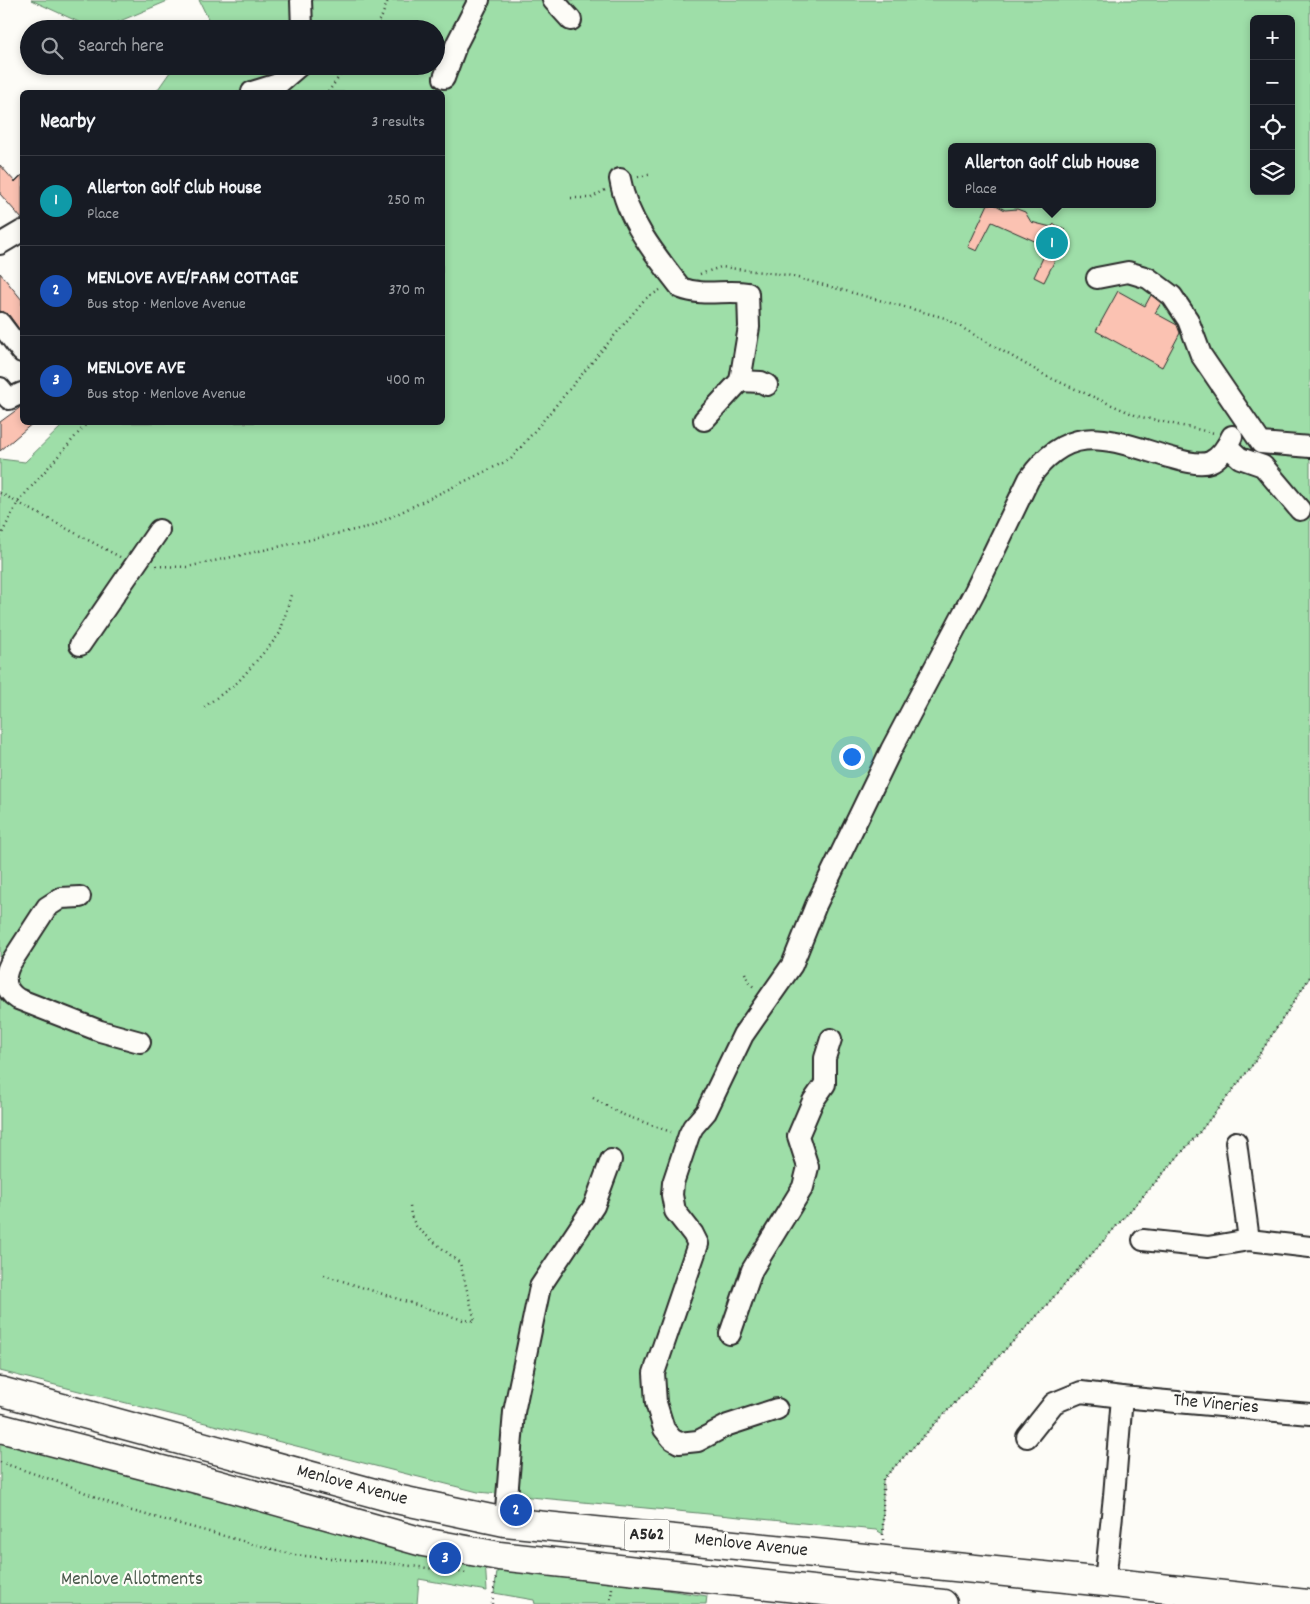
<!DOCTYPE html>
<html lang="en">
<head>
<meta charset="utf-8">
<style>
  :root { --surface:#171b24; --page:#242831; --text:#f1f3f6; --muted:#9ea1a6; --line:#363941; --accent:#1a73e8 }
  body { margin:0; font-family:Dekko,sans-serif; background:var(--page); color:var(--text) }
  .controls { position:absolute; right:15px; top:15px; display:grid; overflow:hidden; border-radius:8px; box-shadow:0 2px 8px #0003 }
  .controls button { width:45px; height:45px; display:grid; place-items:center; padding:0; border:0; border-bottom:1px solid var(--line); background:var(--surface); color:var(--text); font:25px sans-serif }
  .you { position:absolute; left:851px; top:756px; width:18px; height:18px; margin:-12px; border:4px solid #fff; border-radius:50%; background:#1a73e8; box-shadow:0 0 0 8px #1a73e833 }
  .badge { display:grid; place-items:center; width:32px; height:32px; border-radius:50%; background:var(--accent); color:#fff; font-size:16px; font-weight:700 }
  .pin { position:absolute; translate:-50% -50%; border:2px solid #fff; box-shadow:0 1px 5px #0006 }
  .popup { position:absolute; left:948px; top:143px; width:208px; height:65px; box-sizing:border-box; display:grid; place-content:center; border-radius:8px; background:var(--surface); filter:drop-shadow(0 1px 4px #0005); font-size:16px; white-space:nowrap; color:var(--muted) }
  .popup b { font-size:19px; color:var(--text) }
  .popup::after { content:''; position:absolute; left:50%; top:100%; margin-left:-10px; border:10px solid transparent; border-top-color:var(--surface) }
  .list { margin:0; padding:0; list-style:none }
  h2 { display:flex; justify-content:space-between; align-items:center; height:65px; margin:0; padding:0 20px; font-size:21px }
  h2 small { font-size:16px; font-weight:400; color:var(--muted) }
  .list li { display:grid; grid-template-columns:32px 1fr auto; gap:15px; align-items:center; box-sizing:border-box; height:90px; padding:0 20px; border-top:1px solid var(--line) }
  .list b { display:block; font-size:19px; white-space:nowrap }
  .list p { margin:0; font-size:16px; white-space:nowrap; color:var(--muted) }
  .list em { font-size:16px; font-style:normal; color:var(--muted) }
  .icon { flex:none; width:28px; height:28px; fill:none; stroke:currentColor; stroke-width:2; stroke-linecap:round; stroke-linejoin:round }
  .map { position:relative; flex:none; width:1310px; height:1604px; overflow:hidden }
  .search { position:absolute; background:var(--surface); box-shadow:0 2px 8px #0003; left:20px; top:20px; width:425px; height:55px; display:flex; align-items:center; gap:12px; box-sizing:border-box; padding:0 18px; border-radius:28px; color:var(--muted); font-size:19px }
  .panel { position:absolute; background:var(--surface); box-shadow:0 2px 8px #0003; left:20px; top:90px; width:425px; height:335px; border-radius:8px }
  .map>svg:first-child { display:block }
  .green { fill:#9edea8; stroke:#64846a; fill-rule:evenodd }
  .building { fill:#fbc2b2; stroke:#2b2b2b }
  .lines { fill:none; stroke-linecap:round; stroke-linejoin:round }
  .minor-casing { stroke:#2b2b2b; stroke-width:24 }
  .highway-casing { stroke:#2b2b2b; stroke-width:31 }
  .path { stroke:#2b2b2b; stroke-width:2.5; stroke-dasharray:1 4; stroke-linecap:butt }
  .minor { stroke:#fdfcf7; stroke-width:20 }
  .highway { stroke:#fdfcf7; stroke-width:28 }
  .labels { text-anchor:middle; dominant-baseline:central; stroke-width:4.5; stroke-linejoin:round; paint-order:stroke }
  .shield { fill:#fdfcf7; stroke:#6a6a68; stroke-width:1 }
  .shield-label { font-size:18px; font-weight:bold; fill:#2b2b2b }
  .street-label { font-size:19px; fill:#2b2b2b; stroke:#fdfcf7 }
  .park-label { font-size:19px; fill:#48584a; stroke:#fdfcf7 }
</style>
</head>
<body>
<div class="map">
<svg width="1310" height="1604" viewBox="0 0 1310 1604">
  <rect width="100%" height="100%" fill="#fdfcf7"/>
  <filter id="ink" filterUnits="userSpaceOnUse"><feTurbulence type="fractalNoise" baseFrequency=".02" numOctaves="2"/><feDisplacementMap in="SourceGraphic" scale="10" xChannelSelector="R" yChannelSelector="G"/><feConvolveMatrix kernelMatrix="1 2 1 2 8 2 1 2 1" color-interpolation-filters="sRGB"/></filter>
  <g filter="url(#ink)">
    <g class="green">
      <path d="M31 0H170L101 29H94Z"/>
      <path d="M199 0H1310V977L1251 1067 1198 1134 1035 1318 883 1479V1534L876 1530 478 1492 0 1371V459L25 462 65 423 442 422V92H156L170 72 184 66H436V29H213ZM1254 19H1291V191H1254ZM952 147H1152V204H952Z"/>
      <path d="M0 1440 485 1560 487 1591 419 1579 417 1604H0Z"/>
      <path d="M498 1565 707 1596 706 1604H535L534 1600 494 1593Z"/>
    </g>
    <g class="building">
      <path d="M0 165 15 182 22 175V219L0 194Z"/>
      <path d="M988 204H994L1005 210 1017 209 1025 212 1031 222 1051 227 1054 224 1065 230 1062 237 1065 240 1044 282 1034 277 1048 247 992 222 977 251 968 247Z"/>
      <path d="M0 273 22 300V333L9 315 0 311Z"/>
      <path d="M1118 291 1145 306 1151 295 1161 303 1155 313 1177 325 1180 333 1162 367 1096 331Z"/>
      <path d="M22 406V422H34L0 451V422Z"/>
    </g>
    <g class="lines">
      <defs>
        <g id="minor">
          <path d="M301 0 302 29"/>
          <path d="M553 0 571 20"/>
          <path d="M444 78 457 43 479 0"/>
          <path d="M252 92 278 84 299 66"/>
          <path d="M620 179C627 220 656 256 681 288 704 297 725 289 748 293L749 327 740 381 704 420"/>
          <path d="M0 244 22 231"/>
          <path d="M1097 278 1128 272 1148 278 1172 296 1188 320 1201 355 1261 443 1310 447"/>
          <path d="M0 323 22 352"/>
          <path d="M740 381 761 382 767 385"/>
          <path d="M0 388 9 399 22 393"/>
          <path d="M1227 446 1240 458 1263 466 1300 510"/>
          <path d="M80 645 159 530"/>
          <path d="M80 897 61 898 47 907 10 964C3 978 4 990 18 999L100 1031 140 1042"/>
          <path d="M1236 1142 1249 1240"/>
          <path d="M1143 1240 1208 1247 1249 1240 1310 1247"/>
          <path d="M730 1334 752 1270 803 1187 808 1167 798 1136 813 1101 825 1084V1058L831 1039"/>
          <path d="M777 1409 728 1425 698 1441 679 1443 672 1439 664 1429 656 1403 654 1373 698 1244 693 1234 675 1211 672 1195 673 1183 689 1135 693 1127 706 1112 743 1035 792 965 816 905 891 750 975 591 1029 479C1071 418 1112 441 1172 458 1182 461 1200 466 1210 462 1221 457 1227 447 1232 436"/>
          <path d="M1027 1437 1054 1403 1081 1392 1122 1397"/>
          <path d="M505 1522 514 1412 540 1287 594 1206 611 1160"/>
          <path d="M1105 1582 1114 1496 1122 1397 1310 1414"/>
        </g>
        <g id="highway">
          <path d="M0 1391 396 1499 505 1522 1105 1582 1307 1604"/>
          <path d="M0 1428 216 1484 423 1542 499 1556 943 1604"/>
        </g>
      </defs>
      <use href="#minor" class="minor-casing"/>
      <use href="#highway" class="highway-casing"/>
      <g class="path">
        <path d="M373 29 382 16 388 0"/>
        <path d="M328 92 347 66"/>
        <path d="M638 177 652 174"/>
        <path d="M571 198H591L605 190"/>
        <path d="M700 274 721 267 787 275 945 318 1048 377 1137 416 1214 433"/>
        <path d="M0 493 120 557"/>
        <path d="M0 537 18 502 88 422"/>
        <path d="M156 566 187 567 372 526 511 459 645 299 660 290"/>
        <path d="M204 707 238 682 272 643 280 633 291 595"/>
        <path d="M745 973 749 983 755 988"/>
        <path d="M593 1098 621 1114 671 1132"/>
        <path d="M324 1275 463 1320 475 1321 460 1263 417 1228 411 1216 410 1206"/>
        <path d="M0 1462 70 1486 121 1508 294 1555 387 1563 467 1573"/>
        <path d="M883 1540V1479L1035 1318 1198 1134 1251 1067 1310 977"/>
        <path d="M492 1604 496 1577"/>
        <path d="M610 1604 612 1588"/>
      </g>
      <use href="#minor" class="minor"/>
      <use href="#highway" class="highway"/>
    </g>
  </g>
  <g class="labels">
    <rect class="shield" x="624.5" y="1519.5" width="45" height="31" rx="4"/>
    <g class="shield-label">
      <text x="647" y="1535">A562</text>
    </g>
    <g class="street-label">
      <text transform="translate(1216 1405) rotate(5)">The Vineries</text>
      <text transform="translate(352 1486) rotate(15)">Menlove Avenue</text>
      <text transform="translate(751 1546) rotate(6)">Menlove Avenue</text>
    </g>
    <g class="park-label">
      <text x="132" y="1580">Menlove Allotments</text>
    </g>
  </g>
</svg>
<div class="controls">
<button>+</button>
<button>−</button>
<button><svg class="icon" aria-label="locate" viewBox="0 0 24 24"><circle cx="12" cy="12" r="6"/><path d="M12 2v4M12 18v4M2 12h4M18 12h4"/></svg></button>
<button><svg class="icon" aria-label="layers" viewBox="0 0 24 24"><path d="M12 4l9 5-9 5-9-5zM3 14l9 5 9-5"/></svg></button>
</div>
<div class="you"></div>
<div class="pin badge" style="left:1052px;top:243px;background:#0f9aa8">1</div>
<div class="popup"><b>Allerton Golf Club House</b>Place</div>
<div class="pin badge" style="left:516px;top:1510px;background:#1a4fb4">2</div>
<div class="pin badge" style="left:445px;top:1558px;background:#1a4fb4">3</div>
<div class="search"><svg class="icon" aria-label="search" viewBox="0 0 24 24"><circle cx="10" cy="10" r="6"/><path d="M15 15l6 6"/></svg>Search here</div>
<section class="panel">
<h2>Nearby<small>3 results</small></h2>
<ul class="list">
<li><span class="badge" style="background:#0f9aa8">1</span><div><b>Allerton Golf Club House</b><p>Place</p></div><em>250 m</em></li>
<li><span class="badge" style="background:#1a4fb4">2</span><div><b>MENLOVE AVE/FARM COTTAGE</b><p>Bus stop · Menlove Avenue</p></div><em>370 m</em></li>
<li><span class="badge" style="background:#1a4fb4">3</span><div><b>MENLOVE AVE</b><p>Bus stop · Menlove Avenue</p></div><em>400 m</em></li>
</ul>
</section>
</div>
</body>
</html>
